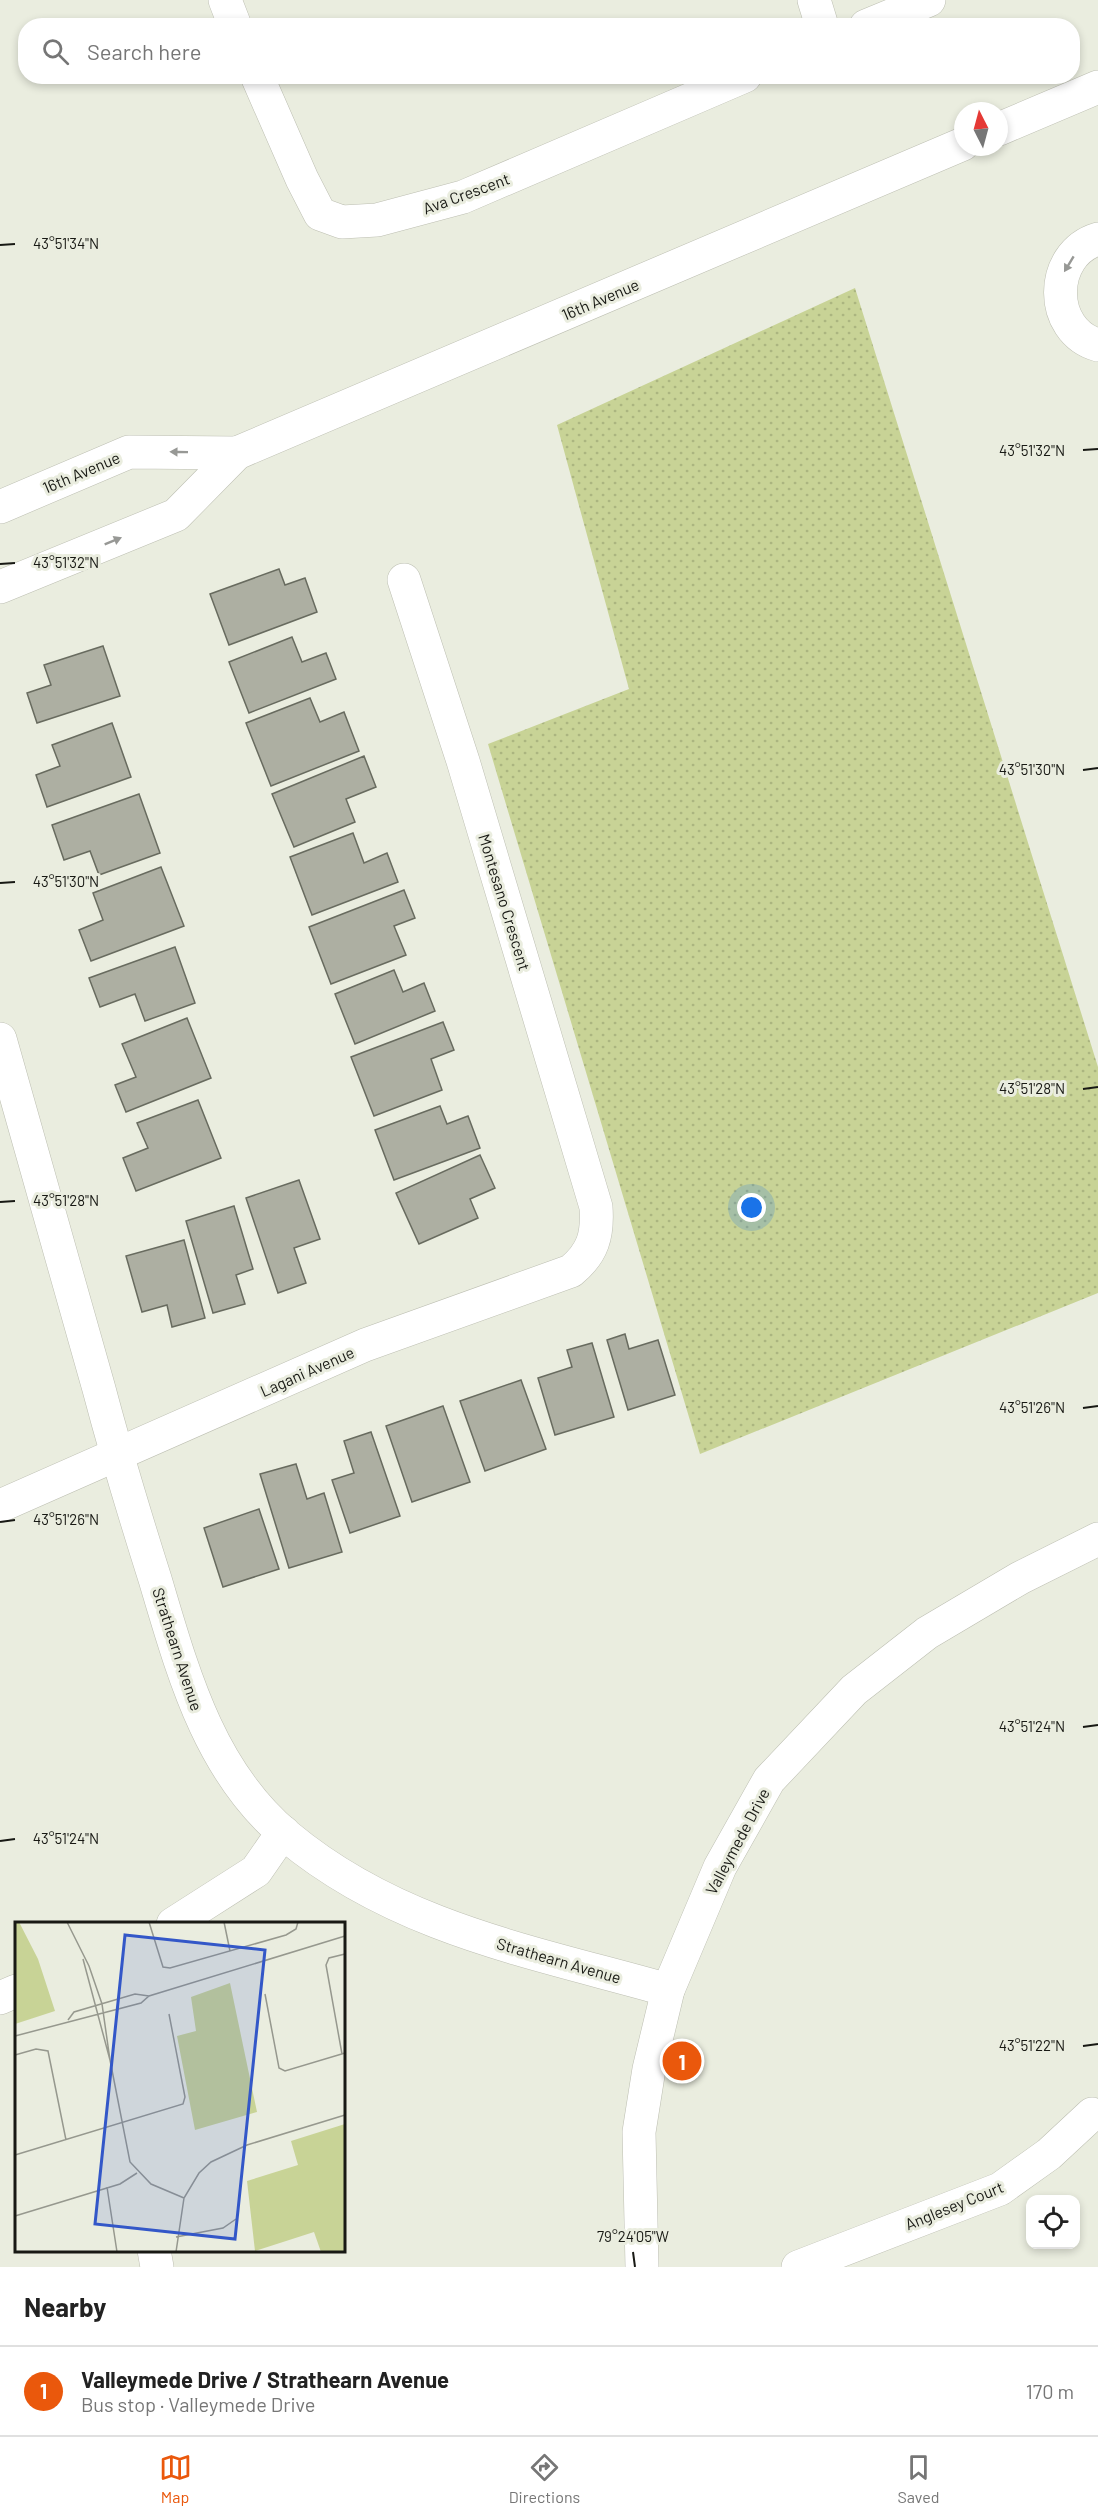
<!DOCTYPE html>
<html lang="en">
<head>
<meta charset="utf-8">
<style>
  :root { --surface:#fff; --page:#f2f2f2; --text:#222; --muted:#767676; --line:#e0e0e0; --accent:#ea580c }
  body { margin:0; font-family:Barlow,sans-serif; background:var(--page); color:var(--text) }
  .controls { position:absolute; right:18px; bottom:18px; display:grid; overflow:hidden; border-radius:12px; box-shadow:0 3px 9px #0003 }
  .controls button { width:54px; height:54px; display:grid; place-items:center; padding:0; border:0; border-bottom:2px solid var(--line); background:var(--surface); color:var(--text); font:30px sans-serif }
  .compass { position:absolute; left:954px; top:102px; width:54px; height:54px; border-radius:50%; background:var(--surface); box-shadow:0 3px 9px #0003; rotate:354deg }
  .you { position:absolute; left:752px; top:1208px; width:21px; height:21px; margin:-15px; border:4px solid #fff; border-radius:50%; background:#1a73e8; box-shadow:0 0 0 9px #1a73e833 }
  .badge { display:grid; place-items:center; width:39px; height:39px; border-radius:50%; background:var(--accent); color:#fff; font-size:20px; font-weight:700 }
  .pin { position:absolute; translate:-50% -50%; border:3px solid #fff; box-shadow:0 2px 6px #0006 }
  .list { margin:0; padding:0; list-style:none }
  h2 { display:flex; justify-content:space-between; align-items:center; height:78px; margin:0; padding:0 24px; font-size:26px }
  h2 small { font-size:20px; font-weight:400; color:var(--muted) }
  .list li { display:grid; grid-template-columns:39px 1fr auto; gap:18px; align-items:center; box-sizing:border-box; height:90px; padding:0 24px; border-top:2px solid var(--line) }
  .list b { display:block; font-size:22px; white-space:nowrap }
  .list p { margin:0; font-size:20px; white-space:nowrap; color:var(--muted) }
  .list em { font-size:20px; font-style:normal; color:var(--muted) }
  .icon { flex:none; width:33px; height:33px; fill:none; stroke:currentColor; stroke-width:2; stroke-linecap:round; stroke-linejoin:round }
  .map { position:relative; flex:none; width:1098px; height:2267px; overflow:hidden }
  .search { position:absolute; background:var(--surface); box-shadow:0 3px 9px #0003; left:18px; right:18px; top:18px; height:66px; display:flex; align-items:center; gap:15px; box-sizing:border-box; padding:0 21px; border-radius:24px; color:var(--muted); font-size:22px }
  .sheet { height:168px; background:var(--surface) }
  nav { display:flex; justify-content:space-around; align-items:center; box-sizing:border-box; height:84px; border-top:2px solid var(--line); background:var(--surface); font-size:16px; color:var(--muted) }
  nav a { display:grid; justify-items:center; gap:3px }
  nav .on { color:var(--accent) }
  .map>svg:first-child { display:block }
  .grass { fill:url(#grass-dots) }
  .building { fill:#adafa2; stroke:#686b5f; stroke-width:1.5 }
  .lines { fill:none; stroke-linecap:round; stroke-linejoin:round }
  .minor-casing { stroke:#bdbfb2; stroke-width:34 }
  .major-casing { stroke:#bdbfb2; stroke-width:34 }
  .minor { stroke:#fff; stroke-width:33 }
  .major { stroke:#fff; stroke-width:33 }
  .oneway { fill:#979895 }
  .ticks { fill:none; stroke:#181914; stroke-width:2 }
  .labels { text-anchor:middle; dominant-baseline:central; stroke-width:6; stroke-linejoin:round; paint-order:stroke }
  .street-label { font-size:16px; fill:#181914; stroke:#eaeddf }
  .inset-road { fill:none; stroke:#96988e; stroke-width:1.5 }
  .view { fill:#3357c8; fill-opacity:0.15; stroke:#3357c8; stroke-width:3 }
  .inset-edge { fill:none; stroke:#181914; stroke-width:3 }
  .ticks-label { font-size:15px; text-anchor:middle; fill:#181914; stroke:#eaeddf; stroke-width:6; stroke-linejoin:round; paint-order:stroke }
</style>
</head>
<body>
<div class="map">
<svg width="1098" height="2267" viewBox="0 0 1098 2267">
  <defs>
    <pattern id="grass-dots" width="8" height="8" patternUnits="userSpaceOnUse" patternTransform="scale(1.5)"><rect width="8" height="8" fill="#c8d396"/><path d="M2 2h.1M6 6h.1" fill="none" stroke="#abb580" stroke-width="1.8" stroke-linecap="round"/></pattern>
  </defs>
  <rect width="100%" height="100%" fill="#eaeddf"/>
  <path class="grass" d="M855 288 1098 1067V1293L700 1454 488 744 629 689 557 425Z"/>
  <g class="building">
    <path d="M279 569 285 585 305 578 317 612 229 645 210 594Z"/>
    <path d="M292 637 302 662 326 653 336 679 249 713 229 662Z"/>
    <path d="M103 646 120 696 37 723 27 693 51 685 44 665Z"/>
    <path d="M310 698 320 722 344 712 359 751 271 786 246 723Z"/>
    <path d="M112 723 131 777 47 807 36 775 60 766 52 745Z"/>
    <path d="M364 756 376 787 346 799 355 822 294 847 272 794Z"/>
    <path d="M139 794 160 853 99 875 90 851 64 860 52 825Z"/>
    <path d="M353 833 364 863 387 853 398 882 312 915 290 857Z"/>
    <path d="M161 867 184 926 91 961 79 930 103 920 93 893Z"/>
    <path d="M404 890 415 918 394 926 406 955 331 984 309 927Z"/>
    <path d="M175 947 195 1003 145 1021 135 994 100 1007 89 978Z"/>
    <path d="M394 970 403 992 424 983 435 1011 355 1044 335 994Z"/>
    <path d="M187 1018 211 1078 126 1112 115 1085 136 1077 122 1044Z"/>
    <path d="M443 1022 454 1050 431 1059 442 1090 374 1116 351 1057Z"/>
    <path d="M198 1100 221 1158 136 1191 123 1158 148 1148 137 1123Z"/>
    <path d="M440 1106 447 1124 468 1116 480 1148 394 1180 375 1130Z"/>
    <path d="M480 1155 495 1188 470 1199 478 1218 419 1244 396 1193Z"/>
    <path d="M299 1180 320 1239 294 1248 306 1283 278 1293 246 1198Z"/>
    <path d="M234 1206 253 1269 236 1275 245 1304 213 1313 186 1221Z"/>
    <path d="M184 1240 205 1318 172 1327 167 1305 142 1312 126 1256Z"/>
    <path d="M625 1334 629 1349 658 1340 675 1395 628 1410 607 1340Z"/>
    <path d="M592 1343 614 1417 555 1435 538 1378 572 1367 567 1350Z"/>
    <path d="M521 1380 546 1449 485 1471 460 1401Z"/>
    <path d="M443 1406 470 1482 412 1502 386 1426Z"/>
    <path d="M371 1432 400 1516 350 1533 332 1480 354 1473 344 1441Z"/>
    <path d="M296 1464 307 1499 324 1493 342 1552 289 1568 260 1474Z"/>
    <path d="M259 1509 279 1569 223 1587 204 1528Z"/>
  </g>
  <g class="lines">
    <defs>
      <g id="minor">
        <path d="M225 0 235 26"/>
        <path d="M814 0 822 26"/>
        <path d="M866 26 929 0"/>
        <path d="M257 76 302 179 320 214 342 222 377 220 463 197 745 76"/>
        <path d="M1098 239C1048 254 1048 331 1098 345"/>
        <path d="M0 1039C33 1156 66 1273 99 1389 116 1453 135 1516 155 1579 183 1673 209 1771 287 1836 397 1928 534 1952 668 1990"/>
        <path d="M0 1506 365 1345 571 1271C593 1253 598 1235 596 1207L463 761 404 580"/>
        <path d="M173 1924 256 1871 283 1832"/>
        <path d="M0 1998 16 1991"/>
        <path d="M154 2250 157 2267"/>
        <path d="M642 2267 639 2132 649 2069 668 1990 720 1867 769 1780 854 1690 927 1633 1020 1578 1098 1539"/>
        <path d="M798 2267 1000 2189 1049 2154 1092 2114"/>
      </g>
      <g id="major">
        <path d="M999 129 1098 87"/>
        <path d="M0 507 129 452 237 453"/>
        <path d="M0 587 176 515 237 453 963 144"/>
      </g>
    </defs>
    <use href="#minor" class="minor-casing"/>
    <use href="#major" class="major-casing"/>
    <use href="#minor" class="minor"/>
    <use href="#major" class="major"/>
  </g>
  <defs><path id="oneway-solid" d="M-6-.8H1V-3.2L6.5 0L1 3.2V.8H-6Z" transform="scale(1.5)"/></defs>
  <g class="oneway">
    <use href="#oneway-solid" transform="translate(1069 264) rotate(121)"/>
    <use href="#oneway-solid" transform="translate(179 452) rotate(-179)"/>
    <use href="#oneway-solid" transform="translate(113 541) rotate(-22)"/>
  </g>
  <path class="ticks" d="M0 245 15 244M1083 450 1098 449M0 564 15 563M1083 770 1098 768M0 883 15 882M1083 1089 1098 1087M0 1202 15 1201M1083 1408 1098 1406M0 1522 15 1520M1083 1727 1098 1725M0 1841 15 1839M1083 2046 1098 2044M633 2252 635 2267"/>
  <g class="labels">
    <g class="street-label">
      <text transform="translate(466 193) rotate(-20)">Ava Crescent</text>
      <text transform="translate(600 299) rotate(-23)">16th Avenue</text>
      <text transform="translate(81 472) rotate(-23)">16th Avenue</text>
      <text transform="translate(505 902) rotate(73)">Montesano Crescent</text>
      <text transform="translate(307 1371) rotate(-24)">Lagani Avenue</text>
      <text transform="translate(178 1649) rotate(72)">Strathearn Avenue</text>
      <text transform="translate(737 1841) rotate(-62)">Valleymede Drive</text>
      <text transform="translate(559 1960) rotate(16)">Strathearn Avenue</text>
      <text transform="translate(954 2205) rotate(-22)">Anglesey Court</text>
    </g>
  </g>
  <g transform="translate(15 1922)">
    <rect width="330" height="330" fill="#eaeddf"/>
    <path d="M215 61 242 190 180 208 162 114 181 109 176 75Z" fill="#c8d396"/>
    <path d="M0 0H4L23 37 40 89 0 102ZM330 202V330H306L299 310 240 329 232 259 283 243 276 219Z" fill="#c8d396"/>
    <path class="inset-road" d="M52 0 74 44 87 82 95 138M134 0 148 45 155 46 271 13 281 7 283 0M209 0 215 29M68 37 95 138 115 240 136 262 169 276M250 72 264 146 270 149 330 131M53 98 59 90 120 72 134 74M0 114 126 81 134 74 330 14M327 132 311 43 314 36 330 32M0 133 21 127 33 129 51 218M0 233 168 182 170 175 154 92M92 265 102 330M0 294 105 262 122 251M161 315 208 306 221 297M161 330 169 276 184 251 196 240 232 223 330 193"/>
    <path class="view" d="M110 13 250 28 220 317 80 302Z"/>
    <rect width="330" height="330" class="inset-edge"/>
  </g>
  <g class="ticks-label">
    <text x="66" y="249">43°51'34"N</text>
    <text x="1032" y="456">43°51'32"N</text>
    <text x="66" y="568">43°51'32"N</text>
    <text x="1032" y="775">43°51'30"N</text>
    <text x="66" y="887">43°51'30"N</text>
    <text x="1032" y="1094">43°51'28"N</text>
    <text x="66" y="1206">43°51'28"N</text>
    <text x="1032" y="1413">43°51'26"N</text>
    <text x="66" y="1525">43°51'26"N</text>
    <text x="1032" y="1732">43°51'24"N</text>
    <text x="66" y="1844">43°51'24"N</text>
    <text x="1032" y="2051">43°51'22"N</text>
    <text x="633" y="2242">79°24'05"W</text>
  </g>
</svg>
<div class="controls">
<button><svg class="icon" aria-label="locate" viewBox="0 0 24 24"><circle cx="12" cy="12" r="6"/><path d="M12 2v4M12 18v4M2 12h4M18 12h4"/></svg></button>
</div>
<svg class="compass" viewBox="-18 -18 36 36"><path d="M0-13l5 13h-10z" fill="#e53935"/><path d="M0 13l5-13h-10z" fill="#767676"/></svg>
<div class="you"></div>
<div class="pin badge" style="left:682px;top:2061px">1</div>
<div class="search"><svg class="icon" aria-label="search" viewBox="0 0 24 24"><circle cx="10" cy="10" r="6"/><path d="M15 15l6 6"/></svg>Search here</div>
</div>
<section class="sheet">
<h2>Nearby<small></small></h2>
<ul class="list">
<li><span class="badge">1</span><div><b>Valleymede Drive / Strathearn Avenue</b><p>Bus stop · Valleymede Drive</p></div><em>170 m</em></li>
</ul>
</section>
<nav>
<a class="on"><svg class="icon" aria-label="map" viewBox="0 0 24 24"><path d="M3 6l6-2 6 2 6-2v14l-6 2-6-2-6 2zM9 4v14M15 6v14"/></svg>Map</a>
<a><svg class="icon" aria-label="directions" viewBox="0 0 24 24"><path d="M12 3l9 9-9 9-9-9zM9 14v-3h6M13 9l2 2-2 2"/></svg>Directions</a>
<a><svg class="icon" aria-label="saved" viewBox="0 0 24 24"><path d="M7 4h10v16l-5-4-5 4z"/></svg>Saved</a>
</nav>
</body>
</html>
